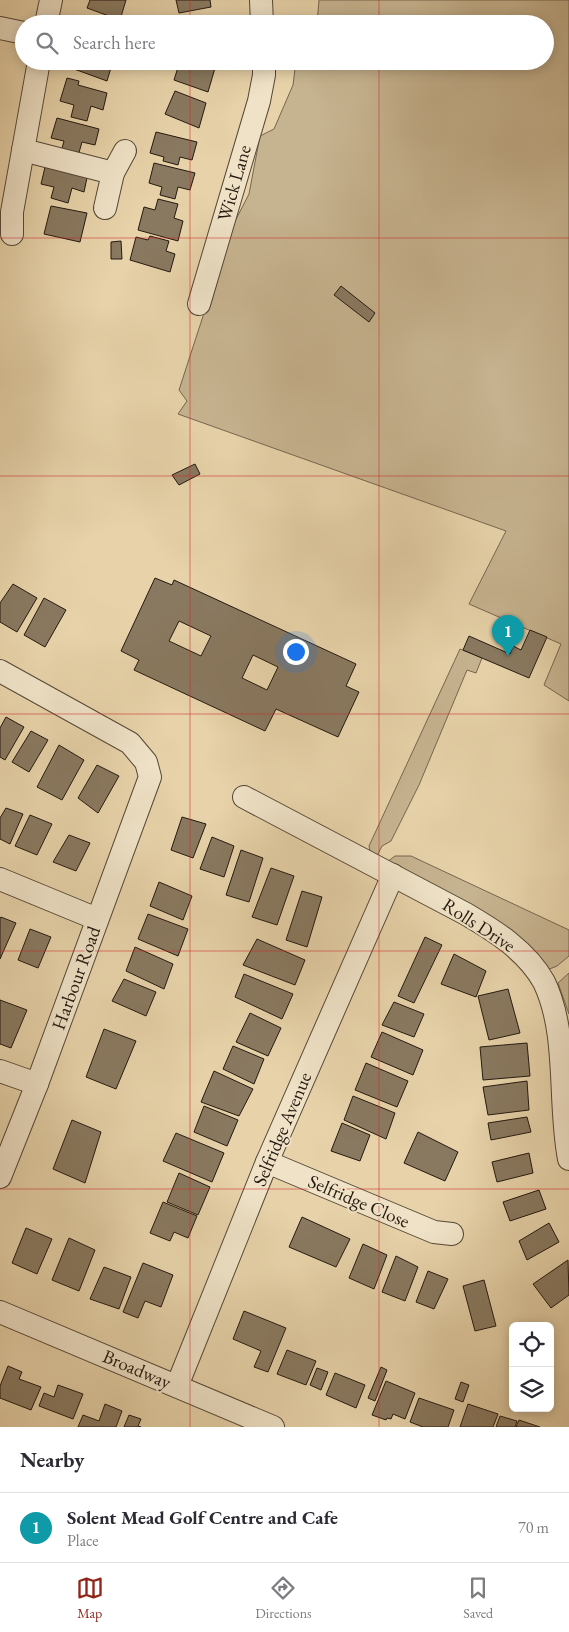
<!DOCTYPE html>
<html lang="en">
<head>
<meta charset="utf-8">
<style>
  :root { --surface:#fff; --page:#f2f2f3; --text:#2b2b33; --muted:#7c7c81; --line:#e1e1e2; --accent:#8f2418 }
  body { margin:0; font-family:"EB Garamond",serif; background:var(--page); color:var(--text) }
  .controls { position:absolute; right:15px; bottom:15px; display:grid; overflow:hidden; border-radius:8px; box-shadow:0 2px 12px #0003 }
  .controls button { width:45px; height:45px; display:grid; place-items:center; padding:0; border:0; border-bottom:1px solid var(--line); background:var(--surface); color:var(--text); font:25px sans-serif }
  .you { position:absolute; left:295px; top:651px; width:18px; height:18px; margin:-12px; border:4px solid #fff; border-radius:50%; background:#1a73e8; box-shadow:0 0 0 8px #1a73e833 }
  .badge { display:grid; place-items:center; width:32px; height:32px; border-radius:50%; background:var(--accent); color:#fff; font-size:16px; font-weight:700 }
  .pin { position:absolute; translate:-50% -41px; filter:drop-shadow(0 1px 2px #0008) }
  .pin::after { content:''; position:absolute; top:26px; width:18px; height:15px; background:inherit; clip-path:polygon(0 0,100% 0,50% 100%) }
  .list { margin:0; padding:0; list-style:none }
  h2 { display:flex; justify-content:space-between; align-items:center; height:65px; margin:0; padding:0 20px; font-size:21px }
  h2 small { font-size:16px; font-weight:400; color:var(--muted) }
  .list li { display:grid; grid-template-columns:32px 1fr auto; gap:15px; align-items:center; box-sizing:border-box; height:70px; padding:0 20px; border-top:1px solid var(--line) }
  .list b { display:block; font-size:19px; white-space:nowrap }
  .list p { margin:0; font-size:16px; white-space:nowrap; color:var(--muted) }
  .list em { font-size:16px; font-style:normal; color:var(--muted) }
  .icon { flex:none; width:28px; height:28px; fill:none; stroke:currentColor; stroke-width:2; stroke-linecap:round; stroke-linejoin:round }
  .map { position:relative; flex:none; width:569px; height:1427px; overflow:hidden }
  .search { position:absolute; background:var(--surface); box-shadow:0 2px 12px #0003; left:15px; right:15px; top:15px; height:55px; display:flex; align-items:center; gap:12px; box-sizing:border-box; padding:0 18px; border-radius:28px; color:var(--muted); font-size:19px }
  .sheet { height:135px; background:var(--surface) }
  nav { display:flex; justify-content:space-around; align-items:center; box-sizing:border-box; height:70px; border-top:1px solid var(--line); background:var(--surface); font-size:14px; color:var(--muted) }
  nav a { display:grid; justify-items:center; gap:2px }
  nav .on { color:var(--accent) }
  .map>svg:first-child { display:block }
  .green { fill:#c6b38f; stroke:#756650 }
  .building { fill:#897960; stroke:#241910; fill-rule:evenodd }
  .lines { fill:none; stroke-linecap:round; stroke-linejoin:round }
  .street-casing { stroke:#554736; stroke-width:24 }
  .street { stroke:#efe2c7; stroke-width:22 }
  .grid { fill:none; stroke:#d62828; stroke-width:1; stroke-opacity:0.55 }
  .labels { text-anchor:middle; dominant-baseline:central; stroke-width:4; stroke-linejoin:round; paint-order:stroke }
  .street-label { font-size:19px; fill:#241910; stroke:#efe2c7 }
</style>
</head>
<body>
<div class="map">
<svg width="569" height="1427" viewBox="0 0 569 1427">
  <rect width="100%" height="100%" fill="#e7d2a9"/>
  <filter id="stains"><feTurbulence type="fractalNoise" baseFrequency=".004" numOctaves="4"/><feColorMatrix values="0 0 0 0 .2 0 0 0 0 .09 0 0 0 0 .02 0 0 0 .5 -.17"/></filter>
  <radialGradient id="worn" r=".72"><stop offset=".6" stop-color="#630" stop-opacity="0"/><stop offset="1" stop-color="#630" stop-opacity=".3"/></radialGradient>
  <g class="green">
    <path d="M319 0H569V701L544 685 561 644 469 604 506 531 178 414 187 401 179 390 232 227 249 194 260 136 274 129 293 85 296 61H545V24H317Z"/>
    <path d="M460 649 482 658 476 673 467 670 419 785 391 841 382 846 376 858 370 851 369 846Z"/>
    <path d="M395 856H411L569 930V956L557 966 547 970 387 862Z"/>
    <path d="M569 973V1014L558 983Z"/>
  </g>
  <g class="building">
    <path d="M90 0H126L120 20 87 8Z"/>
    <path d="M176 0H210L211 7 179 13Z"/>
    <path d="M87 17 107 24H85Z"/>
    <path d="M77 61H113L107 81 74 69Z"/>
    <path d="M180 61H190L215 68 208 92 174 80Z"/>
    <path d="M67 78 79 81 78 85 107 93 103 110 91 106 87 121 71 117 74 105 60 101Z"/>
    <path d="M175 91 206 103 199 128 165 114Z"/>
    <path d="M57 118 99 129 95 145 82 142 78 156 61 152 64 141 51 138Z"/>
    <path d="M156 132 197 142 192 160 180 157 178 165 163 161 164 157 150 153Z"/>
    <path d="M46 163 88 173 84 192 72 188 68 203 51 198 54 187 41 184Z"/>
    <path d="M154 163 195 173 190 190 178 187 175 199 160 195 162 187 149 183Z"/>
    <path d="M158 199 178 204 174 218 183 221 178 241 138 230 144 207 155 210Z"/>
    <path d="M51 206 87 213 80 242 44 234Z"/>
    <path d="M150 236 169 241 166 251 175 254 170 272 130 260 136 237 148 240Z"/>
    <path d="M121 241 122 259H111V242Z"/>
    <path d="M341 286 375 313 369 322 334 295Z"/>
    <path d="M195 464 200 474 179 485 172 475Z"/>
    <path d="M155 578 172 585 174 580 356 664 346 686 359 692 338 737 276 709 265 731 134 670 139 660 121 651ZM179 621 211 636 201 656 169 641ZM253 655 278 667 267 690 242 678Z"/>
    <path d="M13 584 37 598 17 632 0 622V603Z"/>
    <path d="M44 598 66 610 45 647 24 635Z"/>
    <path d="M530 630 547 637 529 678 463 650 469 636 510 654 513 646 521 650Z"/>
    <path d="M6 717 24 727 5 760 0 757V728Z"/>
    <path d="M31 731 48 740 29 772 12 762Z"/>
    <path d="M59 745 84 760 62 800 37 787Z"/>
    <path d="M97 765 119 776 98 813 78 798Z"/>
    <path d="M6 808 23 814 10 844 0 839V818Z"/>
    <path d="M30 815 52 824 37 855 15 846Z"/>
    <path d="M182 817 206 824 193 858 171 850Z"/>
    <path d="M69 835 90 843 76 871 53 862Z"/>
    <path d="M212 837 234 846 224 877 200 869Z"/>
    <path d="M241 850 263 858 249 902 226 895Z"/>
    <path d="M271 868 294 876 277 925 252 917Z"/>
    <path d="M159 882 192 896 183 920 150 906Z"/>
    <path d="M302 891 322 897 307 947 286 940Z"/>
    <path d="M148 914 188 929 178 956 138 939Z"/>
    <path d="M1 917 16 923 0 959V918Z"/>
    <path d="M30 929 51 937 38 968 18 960Z"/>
    <path d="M425 937 442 945 414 1003 398 996Z"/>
    <path d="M257 939 305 960 295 985 243 965Z"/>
    <path d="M135 947 173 964 164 989 126 971Z"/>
    <path d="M454 954 486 971 476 997 441 984Z"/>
    <path d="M244 974 293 994 282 1019 235 997Z"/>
    <path d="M124 979 156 992 146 1016 112 1001Z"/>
    <path d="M508 989 520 1033 489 1040 478 996Z"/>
    <path d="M0 1000 27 1010 11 1048 0 1044Z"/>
    <path d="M394 1002 424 1014 414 1037 382 1025Z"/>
    <path d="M250 1013 281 1028 268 1056 236 1042Z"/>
    <path d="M104 1029 136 1041 116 1089 86 1077Z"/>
    <path d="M382 1032 423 1050 413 1075 371 1057Z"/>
    <path d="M527 1043 530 1076 483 1080 480 1047Z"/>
    <path d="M233 1046 264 1059 254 1084 223 1069Z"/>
    <path d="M366 1063 408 1081 397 1107 355 1090Z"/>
    <path d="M214 1071 253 1089 239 1116 201 1102Z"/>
    <path d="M527 1081 529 1110 488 1115 483 1087Z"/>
    <path d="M353 1096 395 1113 386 1139 344 1120Z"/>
    <path d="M204 1106 238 1120 227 1146 194 1132Z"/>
    <path d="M527 1117 531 1132 491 1140 488 1123Z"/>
    <path d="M72 1120 101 1132 85 1183 53 1169Z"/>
    <path d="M342 1123 370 1135 360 1161 331 1151Z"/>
    <path d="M418 1132 458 1152 445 1181 404 1163Z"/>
    <path d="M176 1133 224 1153 212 1182 163 1161Z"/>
    <path d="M529 1153 533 1173 497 1182 492 1162Z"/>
    <path d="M179 1173 210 1187 198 1215 167 1202Z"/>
    <path d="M539 1190 546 1209 510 1221 503 1202Z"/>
    <path d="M163 1202 197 1216 188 1238 174 1232 170 1241 150 1233Z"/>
    <path d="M302 1217 350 1239 336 1267 289 1247Z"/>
    <path d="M549 1223 559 1242 527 1260 519 1241Z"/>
    <path d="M26 1228 52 1239 37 1274 12 1263Z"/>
    <path d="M69 1238 95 1250 79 1291 52 1280Z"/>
    <path d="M363 1244 387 1255 374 1289 349 1278Z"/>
    <path d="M396 1256 418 1267 405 1301 382 1292Z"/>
    <path d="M568 1260 569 1295 551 1308 533 1284Z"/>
    <path d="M143 1263 173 1275 161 1307 145 1301 138 1318 123 1312Z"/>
    <path d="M104 1267 131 1277 119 1309 90 1299Z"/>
    <path d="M428 1271 448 1279 434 1309 416 1302Z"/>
    <path d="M484 1280 496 1326 475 1331 463 1286Z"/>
    <path d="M244 1311 286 1328 268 1372 254 1367 261 1351 233 1339Z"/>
    <path d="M287 1350 316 1361 306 1385 277 1374Z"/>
    <path d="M8 1366 22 1372 19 1379 41 1387 31 1410 0 1398V1386Z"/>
    <path d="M381 1367 387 1370 375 1401 368 1398Z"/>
    <path d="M317 1368 328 1372 321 1390 310 1385Z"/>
    <path d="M335 1373 365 1385 356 1408 326 1395Z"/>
    <path d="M386 1381 415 1393 405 1419 393 1414 391 1419 387 1418 386 1420 372 1415Z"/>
    <path d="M461 1382 469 1385 463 1402 455 1399Z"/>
    <path d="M58 1385 83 1394 73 1419 39 1406 44 1393 54 1397Z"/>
    <path d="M419 1398 454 1410 448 1427H423L410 1422Z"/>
    <path d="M105 1404 122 1411 116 1427H78L83 1415 99 1421Z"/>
    <path d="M468 1404 498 1414 493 1427H460Z"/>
    <path d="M129 1415 141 1419 138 1426 141 1427H124Z"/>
    <path d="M500 1416 517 1421 515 1427H496Z"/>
    <path d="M519 1420 540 1427H516Z"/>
  </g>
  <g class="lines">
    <defs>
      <g id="street">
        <path d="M261 0 262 24"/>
        <path d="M46 24 51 0"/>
        <path d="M0 28 24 33"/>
        <path d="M23 150 113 173"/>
        <path d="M105 208 113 173 125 151"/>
        <path d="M12 234V212L39 61"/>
        <path d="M199 304 259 101 264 75V61"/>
        <path d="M0 671 130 743 146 762 150 777 37 1084 0 1177"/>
        <path d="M244 797 466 914C495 931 527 951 544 982 569 1034 558 1102 569 1159"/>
        <path d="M0 879 97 919"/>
        <path d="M0 1071 37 1084"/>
        <path d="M267 1162 434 1232 452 1234"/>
        <path d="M0 1312 273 1427"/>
        <path d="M177 1386 267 1162 393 875"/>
      </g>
    </defs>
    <use href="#street" class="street-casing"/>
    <use href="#street" class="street"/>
  </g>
  <path class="grid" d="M190 0V24M379 0V24M190 61V1427M379 61V1427M0 238H569M0 476H569M0 714H569M0 951H569M0 1189H569"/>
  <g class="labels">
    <g class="street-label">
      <text transform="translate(234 183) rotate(-74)">Wick Lane</text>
      <text transform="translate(479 925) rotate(33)">Rolls Drive</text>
      <text transform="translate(76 978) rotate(-70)">Harbour Road</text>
      <text transform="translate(282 1129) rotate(-67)">Selfridge Avenue</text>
      <text transform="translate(359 1201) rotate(23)">Selfridge Close</text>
      <text transform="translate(137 1369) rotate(23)">Broadway</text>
    </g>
  </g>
  <rect width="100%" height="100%" filter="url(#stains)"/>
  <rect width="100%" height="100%" fill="url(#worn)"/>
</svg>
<div class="controls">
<button><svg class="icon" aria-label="locate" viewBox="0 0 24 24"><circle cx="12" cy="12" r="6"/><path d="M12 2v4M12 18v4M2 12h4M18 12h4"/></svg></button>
<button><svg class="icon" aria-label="layers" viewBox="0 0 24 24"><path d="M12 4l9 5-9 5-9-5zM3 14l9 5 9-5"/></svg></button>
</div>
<div class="you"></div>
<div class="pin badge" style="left:508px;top:656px;background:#0f9aa8">1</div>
<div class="search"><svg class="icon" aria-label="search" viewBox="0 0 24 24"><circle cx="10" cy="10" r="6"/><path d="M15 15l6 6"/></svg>Search here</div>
</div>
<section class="sheet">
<h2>Nearby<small></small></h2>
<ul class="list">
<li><span class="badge" style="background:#0f9aa8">1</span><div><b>Solent Mead Golf Centre and Cafe</b><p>Place</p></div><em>70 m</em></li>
</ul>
</section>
<nav>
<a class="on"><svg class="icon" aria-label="map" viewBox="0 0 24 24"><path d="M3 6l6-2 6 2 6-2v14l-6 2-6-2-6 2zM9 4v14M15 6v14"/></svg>Map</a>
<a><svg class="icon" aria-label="directions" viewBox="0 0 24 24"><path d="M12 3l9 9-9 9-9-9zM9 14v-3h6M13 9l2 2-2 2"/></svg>Directions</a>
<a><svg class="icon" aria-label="saved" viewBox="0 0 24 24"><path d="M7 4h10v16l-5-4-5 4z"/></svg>Saved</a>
</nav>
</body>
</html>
